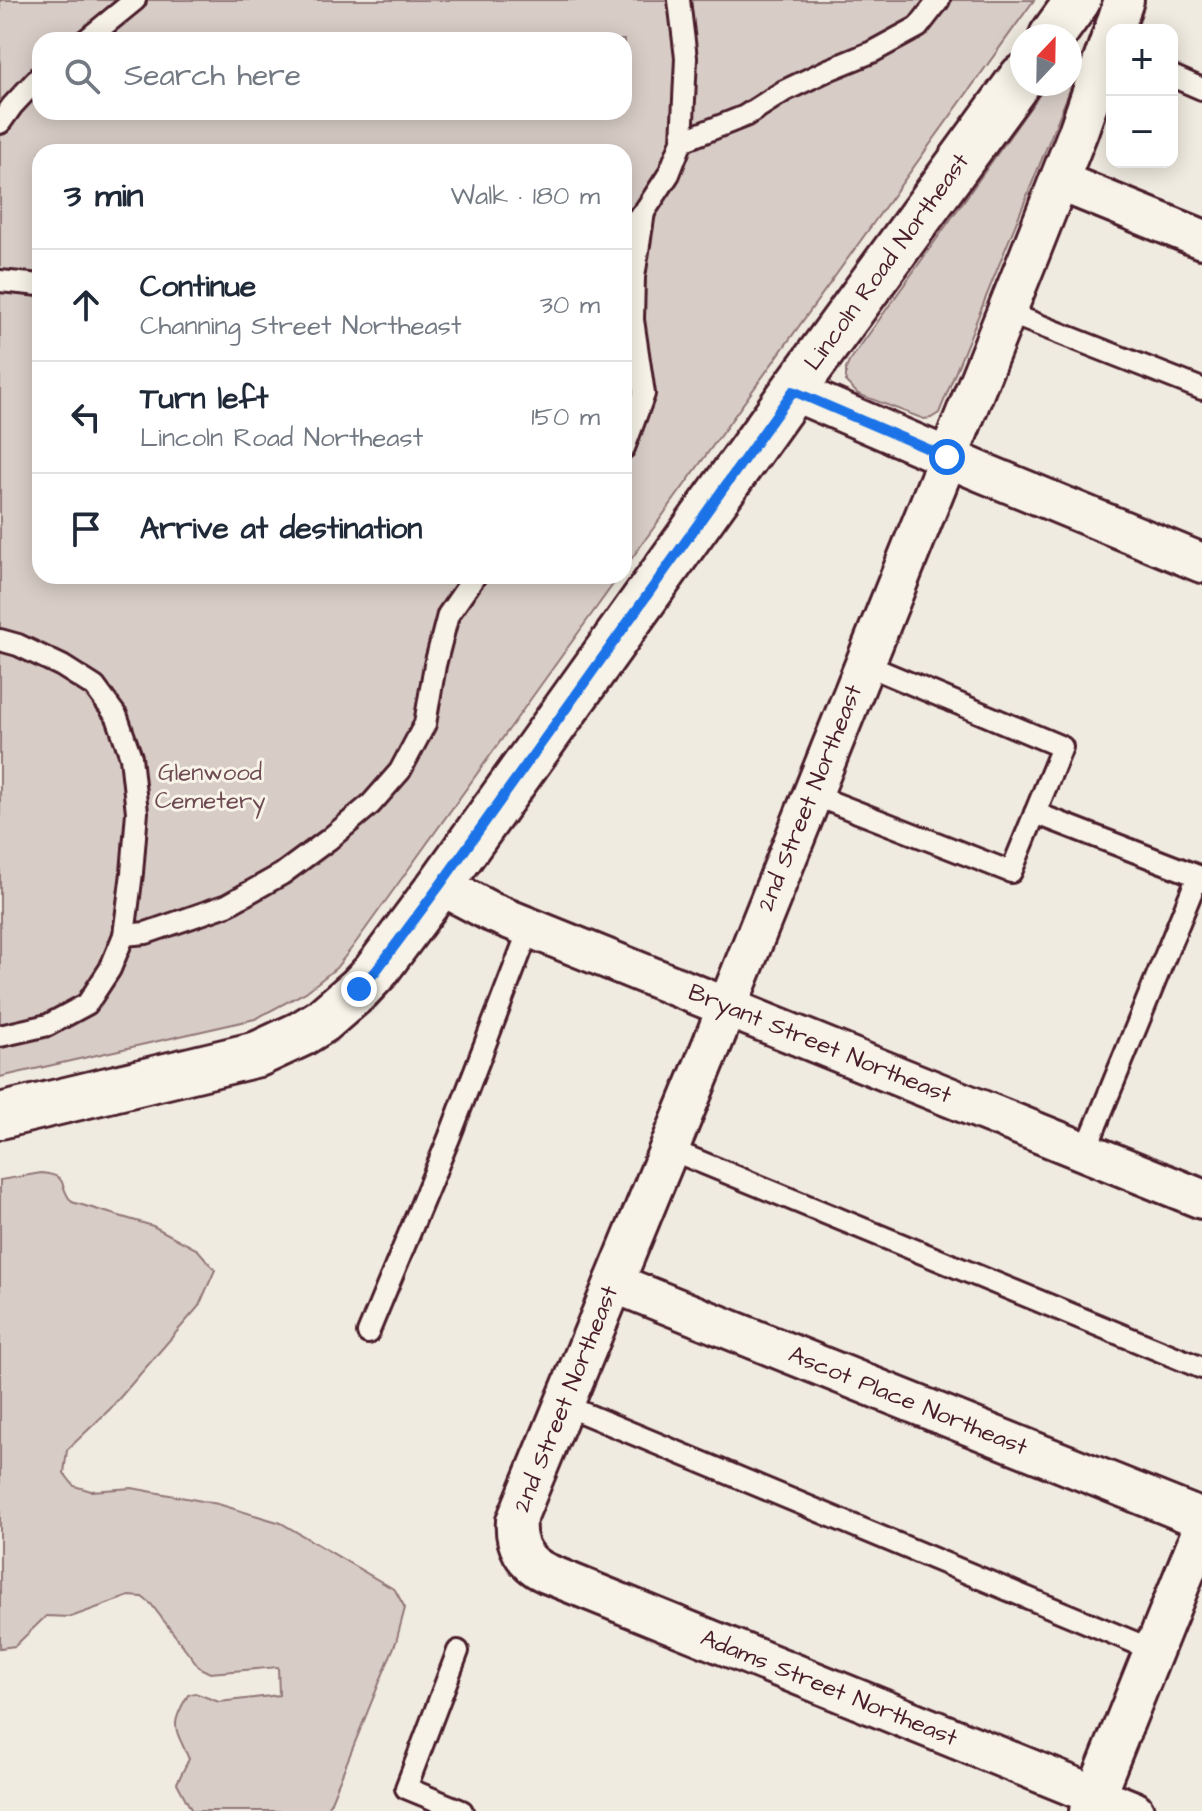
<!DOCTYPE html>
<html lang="en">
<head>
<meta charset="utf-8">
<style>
  :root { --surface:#fff; --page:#f6f6f7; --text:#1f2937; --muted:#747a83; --line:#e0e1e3 }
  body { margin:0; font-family:"Architects Daughter",sans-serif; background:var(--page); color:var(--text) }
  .controls { position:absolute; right:24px; top:24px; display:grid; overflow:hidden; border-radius:16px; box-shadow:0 4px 20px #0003 }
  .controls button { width:72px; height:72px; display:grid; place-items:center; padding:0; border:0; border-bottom:2px solid var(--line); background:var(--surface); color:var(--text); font:40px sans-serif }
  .compass { position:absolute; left:1010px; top:24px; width:72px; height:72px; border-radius:50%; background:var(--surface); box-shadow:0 4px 20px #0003; rotate:22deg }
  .stop { position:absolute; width:24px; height:24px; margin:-18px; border:6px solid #1a73e8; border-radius:50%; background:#fff }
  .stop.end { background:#1a73e8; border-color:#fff; box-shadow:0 2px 8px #0008 }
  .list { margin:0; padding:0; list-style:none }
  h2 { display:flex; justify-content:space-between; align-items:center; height:104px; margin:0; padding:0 32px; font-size:34px }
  h2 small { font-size:26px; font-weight:400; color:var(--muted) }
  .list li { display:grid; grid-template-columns:52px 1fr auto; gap:24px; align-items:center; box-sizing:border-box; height:112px; padding:0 32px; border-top:2px solid var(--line) }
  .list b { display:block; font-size:30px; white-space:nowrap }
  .list p { margin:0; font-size:26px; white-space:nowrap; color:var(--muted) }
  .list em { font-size:26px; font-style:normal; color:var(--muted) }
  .icon { flex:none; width:44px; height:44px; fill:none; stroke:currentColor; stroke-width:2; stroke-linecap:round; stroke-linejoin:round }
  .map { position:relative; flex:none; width:1202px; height:1811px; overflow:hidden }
  .search { position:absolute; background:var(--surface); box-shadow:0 4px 20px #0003; left:32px; top:32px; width:600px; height:88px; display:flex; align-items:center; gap:20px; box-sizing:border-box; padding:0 28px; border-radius:24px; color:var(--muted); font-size:30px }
  .panel { position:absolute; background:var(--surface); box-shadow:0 4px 20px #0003; left:32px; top:144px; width:600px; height:440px; border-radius:24px }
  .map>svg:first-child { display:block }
  .green { fill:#d8cdc6; stroke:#917678; stroke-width:2; fill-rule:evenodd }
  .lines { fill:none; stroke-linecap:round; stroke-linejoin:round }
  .service-casing { stroke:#4a1f2b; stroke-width:26 }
  .minor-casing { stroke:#4a1f2b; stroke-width:44 }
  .tertiary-casing { stroke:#4a1f2b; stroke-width:50 }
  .service { stroke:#f7f3e8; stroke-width:20 }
  .minor { stroke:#f7f3e8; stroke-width:38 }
  .tertiary { stroke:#f7f3e8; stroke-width:44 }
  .route { stroke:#1a73e8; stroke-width:10 }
  .labels { text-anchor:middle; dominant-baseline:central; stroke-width:6; stroke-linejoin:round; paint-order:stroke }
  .street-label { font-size:24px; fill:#4a1f2b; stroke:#f7f3e8 }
  .park-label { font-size:24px; fill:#6e4a52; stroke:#f7f3e8 }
</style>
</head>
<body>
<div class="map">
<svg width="1202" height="1811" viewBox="0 0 1202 1811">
  <rect width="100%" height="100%" fill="#f0ebe0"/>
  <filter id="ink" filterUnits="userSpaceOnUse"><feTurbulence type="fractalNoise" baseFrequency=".0125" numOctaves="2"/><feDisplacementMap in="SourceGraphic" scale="16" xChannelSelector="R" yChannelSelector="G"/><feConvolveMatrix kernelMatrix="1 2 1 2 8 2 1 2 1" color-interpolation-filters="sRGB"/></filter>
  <g filter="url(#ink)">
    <g class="green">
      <path d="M0 0H1034L624 569V152H40V576H619L354 945 336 968 306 992 255 1019 0 1077ZM40 40H624V112H40Z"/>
      <path d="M1070 65 1074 67 1076 75 939 413 931 418 924 419 858 394 846 382V369L849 362 1047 84H1070Z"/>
      <path d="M41 1173C71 1176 57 1185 72 1202L153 1226 198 1250 215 1270 199 1306 110 1409 67 1450 64 1473 74 1486 91 1491 132 1488 218 1504 281 1523 395 1590 405 1608 396 1642 327 1811H192L177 1783 189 1759C175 1727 169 1727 188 1695L195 1693 219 1702 279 1695 278 1667 210 1673 200 1668 151 1604 142 1597 129 1596 71 1617 46 1616 15 1646 0 1648V1180Z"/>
    </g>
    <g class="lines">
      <defs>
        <g id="service">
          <path d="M86 40 135 0"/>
          <path d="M1172 76 1202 89"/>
          <path d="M0 123 12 106 40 76"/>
          <path d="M682 141 745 116 784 91 828 70 872 52 918 27 939 0"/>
          <path d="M624 231 644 212 669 174 682 141 686 58 679 0"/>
          <path d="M0 281 40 285"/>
          <path d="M1006 312 1202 389"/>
          <path d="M624 448 644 394 633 320 634 277 644 212"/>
          <path d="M0 640 18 645 62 666 95 687 117 717 131 757 137 812 132 873 124 935 110 969 87 1004 48 1025 0 1036"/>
          <path d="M811 794 1011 872 1062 747 864 664"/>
          <path d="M1035 813 1198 876 1085 1152"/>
          <path d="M124 935 146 933 227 905 282 874 328 840 371 804 400 771 425 724 435 665 448 615 475 576"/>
          <path d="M669 1149 1202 1368"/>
          <path d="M368 1333 449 1138 530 927"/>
          <path d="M564 1405 1153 1650"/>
          <path d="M458 1651 406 1788 462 1811"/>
        </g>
        <g id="minor">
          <path d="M1114 30 1124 0"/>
          <path d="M1112 35 1078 132 1029 256 711 1047 516 1521C514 1544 524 1563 546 1573L1134 1811"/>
          <path d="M1059 181 1202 239"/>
          <path d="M793 391 979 471 1202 563"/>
          <path d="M440 885 491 912 1202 1199"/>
          <path d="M614 1283 1202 1519"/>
          <path d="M1089 1811 1202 1530"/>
        </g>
        <g id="tertiary">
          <path d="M1052 36 1078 0"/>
          <path d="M0 1116 258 1054 301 1034 322 1021 359 989 376 971 440 885 793 391 1022 77"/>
        </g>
      </defs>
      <use href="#service" class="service-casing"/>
      <use href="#minor" class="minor-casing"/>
      <use href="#tertiary" class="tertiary-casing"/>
      <use href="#service" class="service"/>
      <use href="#minor" class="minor"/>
      <use href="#tertiary" class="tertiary"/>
    </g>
  </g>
  <g class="lines" filter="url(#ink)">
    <path class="route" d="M359 989 376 971 440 885 793 391 947 457"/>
  </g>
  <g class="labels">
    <g class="street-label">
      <text transform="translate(887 262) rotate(-54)">Lincoln Road Northeast</text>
      <text transform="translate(810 798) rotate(-68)">2nd Street Northeast</text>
      <text transform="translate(820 1044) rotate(22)">Bryant Street Northeast</text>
      <text transform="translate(566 1399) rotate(-68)">2nd Street Northeast</text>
      <text transform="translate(908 1401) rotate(22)">Ascot Place Northeast</text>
      <text transform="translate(829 1688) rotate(22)">Adams Street Northeast</text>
    </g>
    <g class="park-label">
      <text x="210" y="773">Glenwood<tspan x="210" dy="28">Cemetery</tspan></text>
    </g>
  </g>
</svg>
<div class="controls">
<button>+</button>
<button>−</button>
</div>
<svg class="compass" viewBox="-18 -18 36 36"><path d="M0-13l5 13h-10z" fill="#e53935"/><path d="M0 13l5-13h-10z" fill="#747a83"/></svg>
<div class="stop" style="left:947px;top:457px"></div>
<div class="stop end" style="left:359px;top:989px"></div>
<div class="search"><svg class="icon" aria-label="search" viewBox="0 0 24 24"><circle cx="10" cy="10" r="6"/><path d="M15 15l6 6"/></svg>Search here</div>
<section class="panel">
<h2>3 min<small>Walk · 180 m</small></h2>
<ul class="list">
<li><svg class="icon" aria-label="ahead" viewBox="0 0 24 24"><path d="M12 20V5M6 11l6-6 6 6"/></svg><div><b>Continue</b><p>Channing Street Northeast</p></div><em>30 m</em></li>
<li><svg class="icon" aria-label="left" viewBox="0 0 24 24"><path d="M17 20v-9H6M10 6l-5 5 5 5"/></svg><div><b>Turn left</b><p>Lincoln Road Northeast</p></div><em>150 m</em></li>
<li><svg class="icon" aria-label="arrive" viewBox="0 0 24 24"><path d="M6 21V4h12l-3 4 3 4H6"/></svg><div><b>Arrive at destination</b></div></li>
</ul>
</section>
</div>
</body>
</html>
